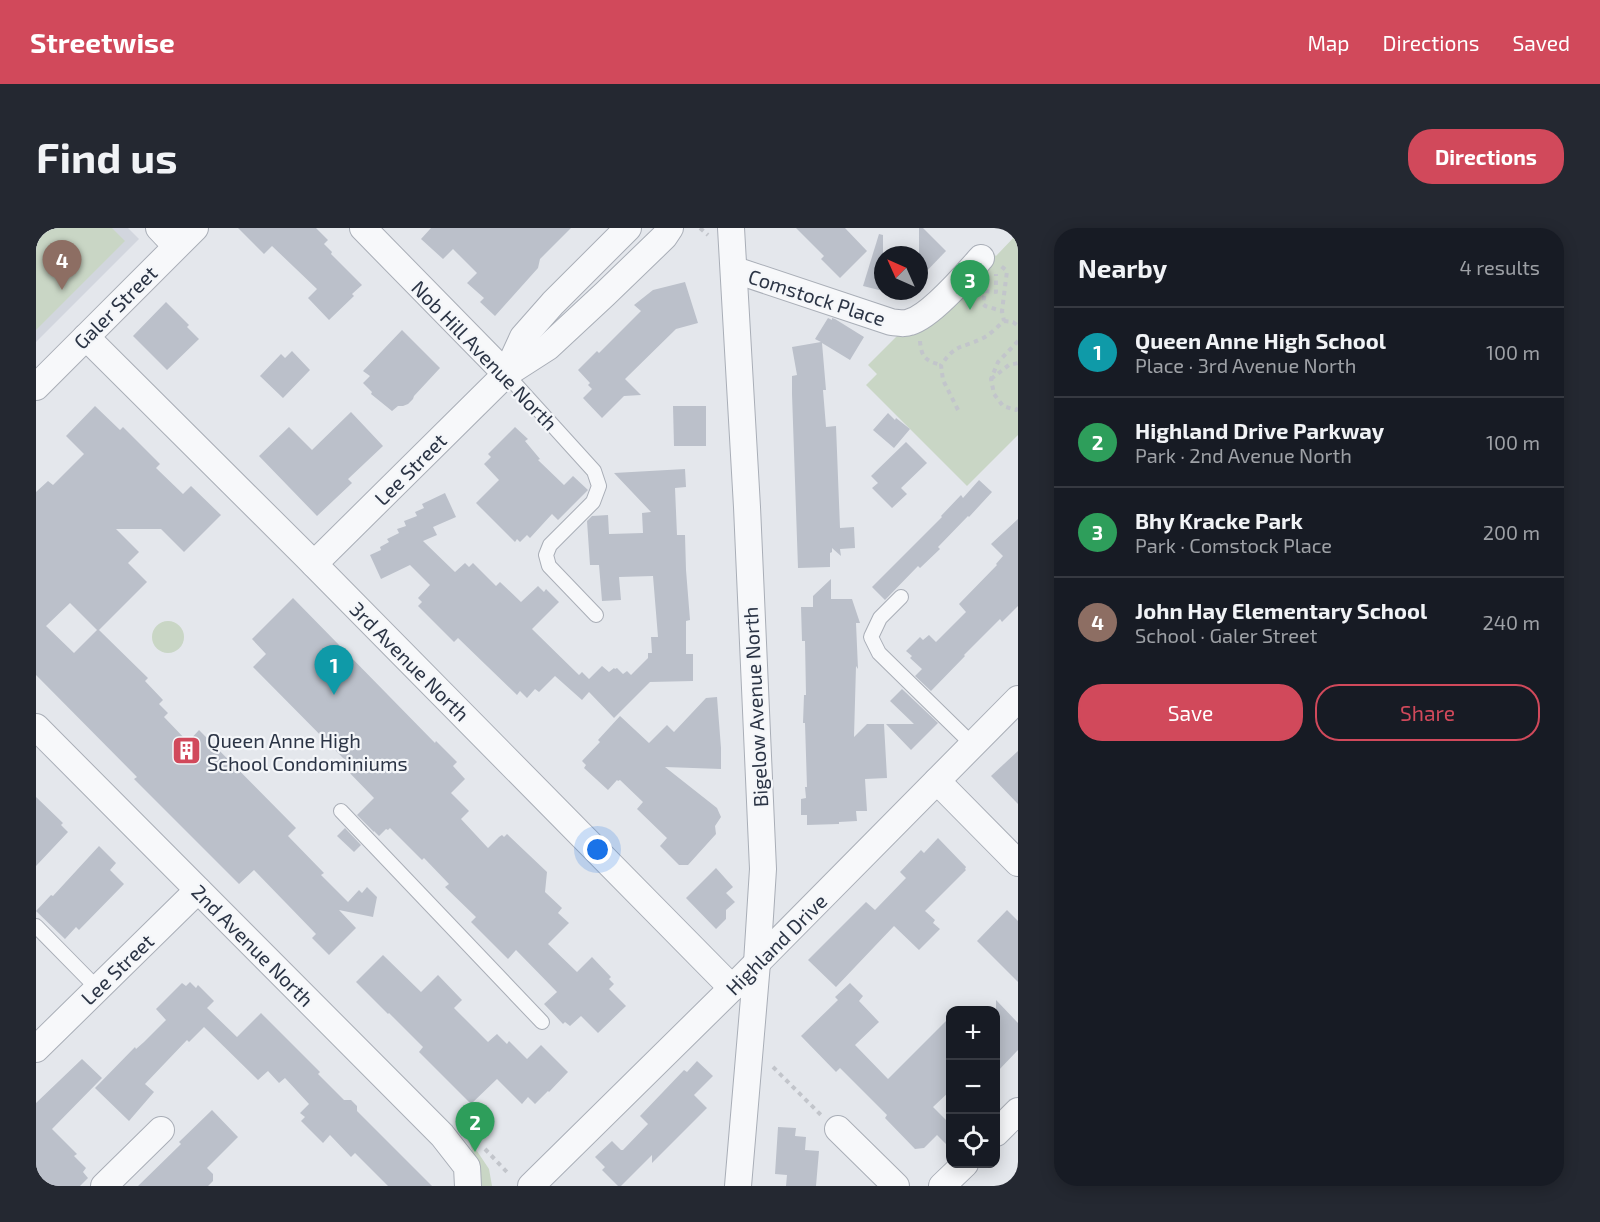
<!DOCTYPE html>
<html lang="en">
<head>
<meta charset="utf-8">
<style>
  :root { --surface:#171b24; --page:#242831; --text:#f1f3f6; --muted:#9ea1a6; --line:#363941; --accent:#d1495b }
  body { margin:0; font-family:"Exo 2",sans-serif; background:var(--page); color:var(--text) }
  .controls { position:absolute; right:18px; bottom:18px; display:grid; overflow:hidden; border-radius:12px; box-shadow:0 3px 15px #0003 }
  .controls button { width:54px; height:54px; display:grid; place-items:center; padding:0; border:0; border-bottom:2px solid var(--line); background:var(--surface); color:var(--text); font:30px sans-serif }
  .compass { position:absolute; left:838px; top:18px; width:54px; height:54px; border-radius:50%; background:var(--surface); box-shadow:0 3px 15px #0003; rotate:315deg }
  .you { position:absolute; left:562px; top:622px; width:21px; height:21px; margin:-15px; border:4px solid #fff; border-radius:50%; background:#1a73e8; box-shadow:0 0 0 9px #1a73e833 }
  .badge { display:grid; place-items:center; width:39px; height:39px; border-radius:50%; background:var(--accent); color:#fff; font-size:20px; font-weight:700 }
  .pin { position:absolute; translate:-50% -50px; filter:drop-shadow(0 2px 3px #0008) }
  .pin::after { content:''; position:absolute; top:32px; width:21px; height:18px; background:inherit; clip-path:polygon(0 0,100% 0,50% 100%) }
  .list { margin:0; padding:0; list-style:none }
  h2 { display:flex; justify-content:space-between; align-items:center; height:78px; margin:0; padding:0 24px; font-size:26px }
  h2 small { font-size:20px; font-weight:400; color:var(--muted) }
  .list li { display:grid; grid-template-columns:39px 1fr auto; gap:18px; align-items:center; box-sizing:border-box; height:90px; padding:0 24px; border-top:2px solid var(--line) }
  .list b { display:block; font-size:22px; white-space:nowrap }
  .list p { margin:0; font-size:20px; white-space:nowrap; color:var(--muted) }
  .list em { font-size:20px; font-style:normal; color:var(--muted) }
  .actions { display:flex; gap:12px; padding:18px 24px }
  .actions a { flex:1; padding:14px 0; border:2px solid var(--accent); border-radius:24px; text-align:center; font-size:21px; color:var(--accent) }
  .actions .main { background:var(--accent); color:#fff }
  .icon { flex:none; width:33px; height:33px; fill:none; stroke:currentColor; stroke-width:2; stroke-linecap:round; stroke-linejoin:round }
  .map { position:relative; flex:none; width:982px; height:958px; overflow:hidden; border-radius:24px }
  header { display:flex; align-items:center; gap:36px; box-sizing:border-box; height:84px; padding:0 30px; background:var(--accent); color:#fff }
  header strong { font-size:28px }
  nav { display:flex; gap:33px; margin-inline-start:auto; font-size:21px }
  .intro { display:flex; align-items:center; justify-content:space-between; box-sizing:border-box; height:144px; padding:0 36px }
  h1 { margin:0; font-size:42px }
  .button { padding:15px 27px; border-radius:24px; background:var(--accent); color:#fff; font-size:21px; font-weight:700 }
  main { display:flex; gap:36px; padding:0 36px }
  aside { flex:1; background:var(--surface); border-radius:24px; box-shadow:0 3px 15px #0003 }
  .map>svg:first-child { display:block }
  .built { fill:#d2d6de }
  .green { fill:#c9d6c5 }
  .building { fill:#bbc0ca; fill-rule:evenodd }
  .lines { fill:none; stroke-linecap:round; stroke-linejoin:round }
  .service-casing { stroke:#a9aeb7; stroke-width:16 }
  .minor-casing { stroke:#a9aeb7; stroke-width:28 }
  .path { stroke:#c2c5cb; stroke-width:4; stroke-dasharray:4.5 4.5; stroke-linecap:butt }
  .service { stroke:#f7f8fa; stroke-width:14 }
  .minor { stroke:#f7f8fa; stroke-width:26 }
  .labels { text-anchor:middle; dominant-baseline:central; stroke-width:4.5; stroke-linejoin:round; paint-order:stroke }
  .street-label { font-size:20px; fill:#2b3445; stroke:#f4f6f9 }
  .poi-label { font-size:20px; fill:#2b3445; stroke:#f4f6f9; text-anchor:start }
</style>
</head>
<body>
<header>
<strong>Streetwise</strong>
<nav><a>Map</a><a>Directions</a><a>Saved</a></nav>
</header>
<div class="intro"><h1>Find us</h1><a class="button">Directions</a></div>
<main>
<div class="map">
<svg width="982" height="958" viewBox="0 0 982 958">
  <rect width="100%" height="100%" fill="#e4e7ec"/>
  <path class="built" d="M0 0H92L103 11 0 114Z"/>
  <g class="green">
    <path d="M0 0H76L89 13 0 102Z"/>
    <path d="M982 5V207L931 258 830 157 841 146 832 137 950 19 960 28Z"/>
    <circle cx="132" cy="409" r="16"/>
    <path d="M433 911 453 941 456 958H439L440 937Z"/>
  </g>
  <g class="building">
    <path d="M202 0H280L292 12 288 16 296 24 295 26 326 57 316 66 318 68 293 92 272 70 281 61 236 18 228 26Z"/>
    <path d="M395 0H535L504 31 502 40 459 88 444 74 448 70 431 55 441 45 417 21 407 31 385 11Z"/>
    <path d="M760 0H809L831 23 804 50 785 31 788 28Z"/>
    <path d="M883 0H887L910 23 883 51Z"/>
    <path d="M843 6 847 7V63L827 58Z"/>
    <path d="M649 54 662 95 640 101 589 151 605 167 588 168 566 190 547 170 556 161 552 157 554 155 542 142 561 123 563 125 605 83 598 77 617 62Z"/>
    <path d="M130 74 153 97 151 99 163 111 131 142 97 108Z"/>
    <path d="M792 90 796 92V90L799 91 828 109 814 132 786 115 790 162H787L790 199 800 198 804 300 818 299 819 320 804 321 805 328 796 320V324L794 325V339L762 340 756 166V148L761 147 756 119 785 114 779 111Z"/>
    <path d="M366 102 404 140 378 168 377 171 372 176 367 178H362L356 183 335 166 336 164 327 155 334 148 327 143Z"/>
    <path d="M256 123 274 142 247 170 224 148 245 126 249 130Z"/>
    <path d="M59 178 84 202 87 199 124 236 120 240 147 266 155 258 185 287 148 324 125 301H80L103 324 92 335 111 354 63 402 112 450 109 453 127 472 123 476 132 485 128 489 152 514 163 502 260 600 252 608 288 645 285 647 312 674 323 662 326 665 331 659 341 669 337 689 303 682 320 700 293 727 276 710 280 706 218 642 203 656 98 551 101 549 0 447V264L12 253 17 257 48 226 30 208ZM34 375 61 402 38 425 10 398Z"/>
    <path d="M637 178H670V218H638Z"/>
    <path d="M315 184 347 218 312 251 316 255 281 288 223 228 253 199 276 222Z"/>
    <path d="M852 185 859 192 860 190 874 201 858 220 837 202Z"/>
    <path d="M479 199 492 211 489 213 504 231 502 232 528 257 537 248 552 262 522 292 516 286 494 310 491 307 484 314 481 311 479 314 440 275 463 252 448 236 455 229 452 226Z"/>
    <path d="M870 214 891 235 865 260 871 266 856 280 836 260 842 255 835 248Z"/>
    <path d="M649 241 650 259 639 260 641 307H649L650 342 654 392 650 393V426H657V453L614 454 578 490 553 464 546 472 519 448 503 464 499 461 491 470 484 463 481 467 422 410 418 414 382 378 386 374 382 370 394 357 374 337 345 351 334 327 345 322 344 319 353 314 351 311 363 305 361 301 370 298 368 293 381 288 379 284 388 280 386 276 409 265 420 289 397 299 401 307 387 313 419 344 429 335 433 339 437 335 460 358 464 354 485 374 502 358 508 364 510 361 523 374 496 401 543 447 546 444 553 451 566 438 573 444 578 440 579 441 581 440 587 446 591 443 595 447 612 430V425H616L615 409H622L617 348 583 349 585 372 566 373 563 337H554L551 293 556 288 572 287 573 306 607 305 606 285 615 284 578 245Z"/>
    <path d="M943 252 956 264 933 289 932 288 902 319 904 321 884 340 882 338 849 372 836 359 906 289 905 288 925 267 927 270Z"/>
    <path d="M982 291V378L966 394 964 391 928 427 929 428 895 463 879 448 886 441 874 430 876 428 870 423 884 409 887 412 893 407 900 414 930 384 923 376 961 337 960 336 967 328 955 316Z"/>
    <path d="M795 351V371H816L824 395H820L822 441 820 438 818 509 831 496H848L851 550 829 551 831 583H820L821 593 803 594V596L771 597V587H765V571L770 570 769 559H771L769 495H767L768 467H770L769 413H766L765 379H777V368Z"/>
    <path d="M257 370 399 515 400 513 421 534 417 538 429 551 415 565 433 583 425 591 452 620 463 609 466 607 468 609 471 606 511 644 509 664 526 680 522 685 533 695 512 716 541 744 556 729 575 749 573 751 578 756 573 761 590 778 562 805 545 788 534 798 529 794 527 796 508 776 521 764 480 722 472 731 435 694 440 689 409 659 413 656 388 630 386 632 354 600 352 602 350 601 343 608 338 603V604L321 587 338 570 306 537 310 533 217 439 230 426 216 411Z"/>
    <path d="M866 461 902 495 875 522 850 496H878L854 473Z"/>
    <path d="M681 469 685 520V541L629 539 681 580 685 589 679 598 680 606 652 637H643L624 618 631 610 601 581 607 574 584 552 582 553 581 552 572 562 548 540 550 537 546 533 564 514 562 512 584 488 613 515 631 497 638 504 670 470Z"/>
    <path d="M982 523V576L955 548Z"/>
    <path d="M0 569 27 595 25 597 32 604 0 638Z"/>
    <path d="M309 600 325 617 318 624 301 608Z"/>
    <path d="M902 610 930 639 929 641 930 642 889 683 899 692 897 695 904 701 883 722 858 698 800 759 772 732 830 674 839 682 870 650 864 644 885 622 888 625Z"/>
    <path d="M63 618 80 635 74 642 88 656 43 702 40 699 29 711 0 683 15 667 17 668Z"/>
    <path d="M680 640 697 659 690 665 699 674 690 682V691L680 701 650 670Z"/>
    <path d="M971 682 982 693V754L941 713Z"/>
    <path d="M347 727 385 764 402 747 426 772 418 780 452 814 461 806 471 816 473 813 491 831 505 817 532 844 513 864 512 863 499 876 492 869 486 876 461 851 435 876 383 824 387 819 353 785 352 786 320 754Z"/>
    <path d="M154 754 160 760 162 757 178 773 171 780 201 809 225 785 284 844 282 846 308 872H315L321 878V883L396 958H352L319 925 315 929 294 907 287 915 265 893 269 889 264 885 273 876 249 850 243 855 232 843 222 852 168 799 153 814 151 812 109 856 118 864 93 893 59 860 99 819 100 821 108 814 130 792 120 781 146 755 150 758Z"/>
    <path d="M814 755 827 768 823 773 843 794 819 817 852 851 915 788V862L897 879 915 897V921L901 907 888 920 879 921 849 890 851 887 804 840 800 844 765 808 802 772 799 769Z"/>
    <path d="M960 772 982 795V822L960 845Z"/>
    <path d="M46 831 66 850 16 901 41 926 38 928 50 940 47 944 52 950 44 958H0V875Z"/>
    <path d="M661 833 677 848 658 867 671 880 616 935V927L585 958H582L566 942 569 939 559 929 576 913 585 922H587L612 896 604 888 648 842 651 844Z"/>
    <path d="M176 882 202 909 171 940 177 946V953L172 958H102L145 916 143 914Z"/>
    <path d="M742 899 760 900 759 908 770 909 769 922 783 923 780 958H750L751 947 739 946Z"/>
  </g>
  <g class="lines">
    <defs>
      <g id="service">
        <path d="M470 146 558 243 563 258 557 274 514 317 510 327 513 338 560 387"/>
        <path d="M865 369 844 390 835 409 843 425 937 517"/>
        <path d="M305 583 506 794"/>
        <path d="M0 698 61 760"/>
      </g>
      <g id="minor">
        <path d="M123 0 140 18"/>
        <path d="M327 0 470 146"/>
        <path d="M695 0 711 279 727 641 721 735 702 958"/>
        <path d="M699 42 855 94C862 95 869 96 874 94 895 88 930 47 945 30"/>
        <path d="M50 109 270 328 696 760"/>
        <path d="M470 146 487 109 517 75 592 0"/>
        <path d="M0 159 159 0"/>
        <path d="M278 336 470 146 512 119 569 66 628 9 634 0"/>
        <path d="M0 499 406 907 431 939 432 958"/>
        <path d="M901 553 982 635"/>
        <path d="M0 821 162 662"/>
        <path d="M802 901 860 958"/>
        <path d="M960 905 982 883"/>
        <path d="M68 958 125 902"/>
        <path d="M495 958 696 760 982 471"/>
        <path d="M906 958 929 936"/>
      </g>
    </defs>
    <use href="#service" class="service-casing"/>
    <use href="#minor" class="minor-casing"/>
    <g class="path">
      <path d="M664 0 672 7"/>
      <path d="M945 62 949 63 947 76 949 78 966 83"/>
      <path d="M949 63 960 64V46"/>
      <path d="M968 93 977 94 982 98"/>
      <path d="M884 113C885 129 890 133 905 137"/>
      <path d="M982 113 962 134 955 151 958 166 967 178 980 182 982 180"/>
      <path d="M955 151 973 137 982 135"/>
      <path d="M922 182 907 152 905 137C921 115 924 121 945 111 953 108 961 99 968 93L966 83 971 43 965 38"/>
      <path d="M737 839 785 887"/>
      <path d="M449 921 471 944"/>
    </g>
    <use href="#service" class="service"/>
    <use href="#minor" class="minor"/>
  </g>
  <defs>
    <symbol id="building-square" viewBox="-11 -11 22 22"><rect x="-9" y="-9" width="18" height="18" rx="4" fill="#d1495b" stroke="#f4f6f9"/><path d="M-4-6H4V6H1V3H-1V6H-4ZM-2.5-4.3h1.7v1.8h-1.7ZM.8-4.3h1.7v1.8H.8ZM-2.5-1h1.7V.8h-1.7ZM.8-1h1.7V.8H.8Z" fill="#fff"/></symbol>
  </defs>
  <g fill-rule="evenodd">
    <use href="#building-square" x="134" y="506" width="33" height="33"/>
  </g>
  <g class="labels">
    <g class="street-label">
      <text transform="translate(781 69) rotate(18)">Comstock Place</text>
      <text transform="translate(79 79) rotate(-45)">Galer Street</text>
      <text transform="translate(449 127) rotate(46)">Nob Hill Avenue North</text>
      <text transform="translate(374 241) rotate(-45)">Lee Street</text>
      <text transform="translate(374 433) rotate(45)">3rd Avenue North</text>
      <text transform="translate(719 479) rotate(-93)">Bigelow Avenue North</text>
      <text transform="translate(740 716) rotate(-45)">Highland Drive</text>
      <text transform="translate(217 717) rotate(45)">2nd Avenue North</text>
      <text transform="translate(81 741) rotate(-44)">Lee Street</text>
    </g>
    <g class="poi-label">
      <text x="171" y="512">Queen Anne High<tspan x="171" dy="23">School Condominiums</tspan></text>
    </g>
  </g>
</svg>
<div class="controls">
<button>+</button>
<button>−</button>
<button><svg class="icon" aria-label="locate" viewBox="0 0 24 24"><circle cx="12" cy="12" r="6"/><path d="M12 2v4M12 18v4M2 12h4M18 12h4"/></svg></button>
</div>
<svg class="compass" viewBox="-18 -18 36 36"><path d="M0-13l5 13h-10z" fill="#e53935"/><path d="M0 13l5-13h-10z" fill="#9ea1a6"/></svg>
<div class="you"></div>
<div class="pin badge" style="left:298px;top:467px;background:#0f9aa8">1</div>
<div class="pin badge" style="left:439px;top:924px;background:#2e9e5b">2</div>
<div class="pin badge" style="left:934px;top:82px;background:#2e9e5b">3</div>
<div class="pin badge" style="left:26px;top:62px;background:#8d6e63">4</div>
</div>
<aside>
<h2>Nearby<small>4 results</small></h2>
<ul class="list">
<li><span class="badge" style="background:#0f9aa8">1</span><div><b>Queen Anne High School</b><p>Place · 3rd Avenue North</p></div><em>100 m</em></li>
<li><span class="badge" style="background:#2e9e5b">2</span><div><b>Highland Drive Parkway</b><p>Park · 2nd Avenue North</p></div><em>100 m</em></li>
<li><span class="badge" style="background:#2e9e5b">3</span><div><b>Bhy Kracke Park</b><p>Park · Comstock Place</p></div><em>200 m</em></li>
<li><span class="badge" style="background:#8d6e63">4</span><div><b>John Hay Elementary School</b><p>School · Galer Street</p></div><em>240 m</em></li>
</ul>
<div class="actions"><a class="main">Save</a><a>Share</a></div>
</aside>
</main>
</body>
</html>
